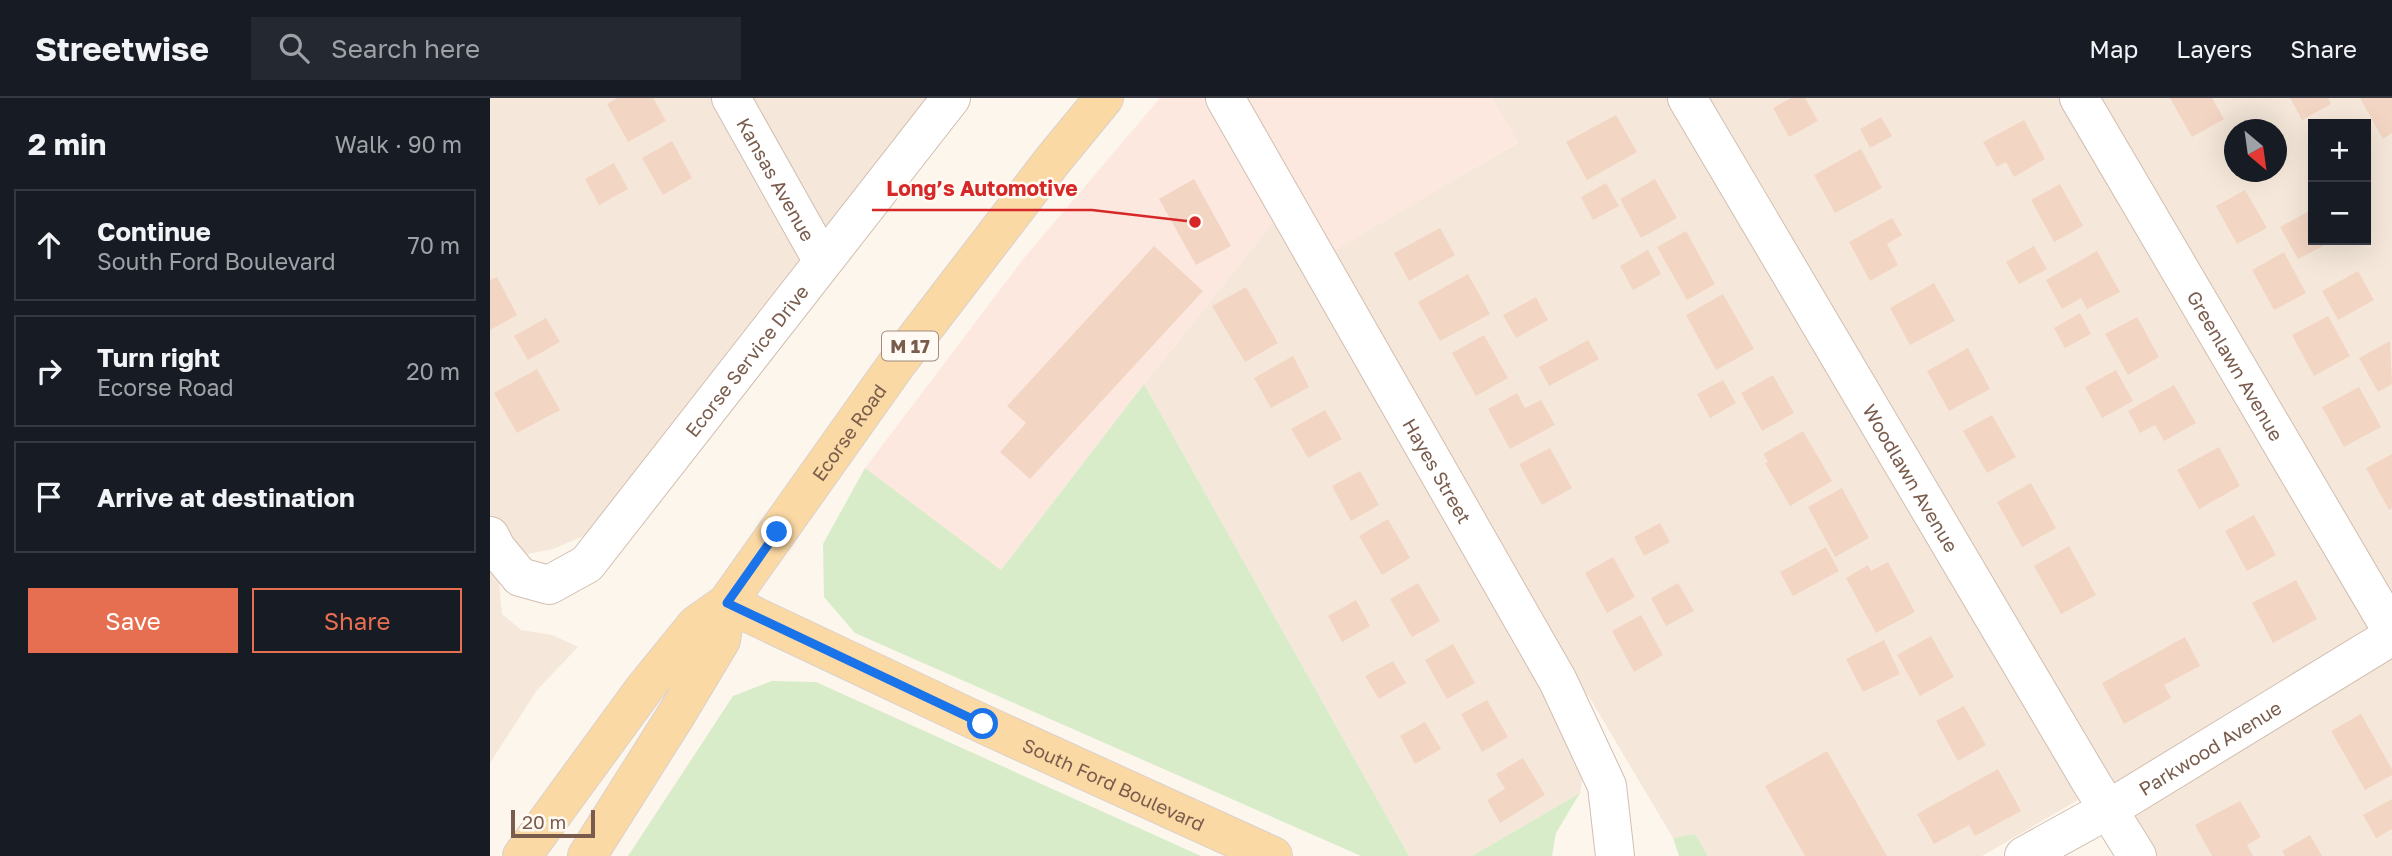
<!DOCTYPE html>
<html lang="en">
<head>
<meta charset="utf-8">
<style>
  :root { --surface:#171b24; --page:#242831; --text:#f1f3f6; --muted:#9ea1a6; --line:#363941; --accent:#e76f51 }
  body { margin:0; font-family:"Golos Text",sans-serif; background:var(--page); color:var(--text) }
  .controls { position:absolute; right:21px; top:21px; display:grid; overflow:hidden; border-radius:0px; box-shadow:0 7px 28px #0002 }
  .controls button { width:63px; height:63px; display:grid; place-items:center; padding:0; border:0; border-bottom:2px solid var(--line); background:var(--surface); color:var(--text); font:35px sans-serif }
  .compass { position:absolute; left:1734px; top:21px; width:63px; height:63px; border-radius:50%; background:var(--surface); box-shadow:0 7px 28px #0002; rotate:151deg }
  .scale { position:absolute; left:21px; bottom:18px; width:84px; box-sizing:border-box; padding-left:7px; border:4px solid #7a5c4d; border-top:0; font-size:19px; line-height:24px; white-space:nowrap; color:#7a5c4d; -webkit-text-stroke:5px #fffaf3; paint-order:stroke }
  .stop { position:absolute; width:21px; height:21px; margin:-16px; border:5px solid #1a73e8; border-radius:50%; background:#fff }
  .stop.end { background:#1a73e8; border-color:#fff; box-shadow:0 2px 7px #0008 }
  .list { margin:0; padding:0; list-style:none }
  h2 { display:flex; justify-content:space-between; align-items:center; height:91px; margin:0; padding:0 28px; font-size:30px }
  h2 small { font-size:23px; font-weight:400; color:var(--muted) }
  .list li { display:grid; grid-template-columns:46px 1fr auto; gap:21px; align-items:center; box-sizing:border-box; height:112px; margin:0 14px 14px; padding:0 14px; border:2px solid var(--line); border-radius:0px }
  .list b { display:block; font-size:26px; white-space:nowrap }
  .list p { margin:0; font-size:23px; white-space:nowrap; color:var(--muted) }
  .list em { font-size:23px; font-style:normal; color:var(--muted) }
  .actions { display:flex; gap:14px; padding:21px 28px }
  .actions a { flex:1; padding:16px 0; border:2px solid var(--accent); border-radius:0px; text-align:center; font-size:24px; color:var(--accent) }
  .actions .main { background:var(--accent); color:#fff }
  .icon { flex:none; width:38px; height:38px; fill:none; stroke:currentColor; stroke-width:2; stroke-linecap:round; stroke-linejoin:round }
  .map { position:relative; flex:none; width:1902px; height:758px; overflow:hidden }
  header { display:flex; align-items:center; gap:42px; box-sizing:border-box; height:98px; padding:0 35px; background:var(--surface); border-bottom:2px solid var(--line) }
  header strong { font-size:33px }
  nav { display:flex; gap:38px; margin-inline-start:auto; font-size:24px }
  .search { width:490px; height:63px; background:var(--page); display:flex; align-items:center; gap:18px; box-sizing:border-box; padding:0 24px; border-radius:0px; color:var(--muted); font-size:26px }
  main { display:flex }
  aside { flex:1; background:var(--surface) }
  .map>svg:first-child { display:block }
  .residential { fill:#f5e8da; fill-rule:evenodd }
  .commercial { fill:#fde8e0 }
  .green { fill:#d8ecc9 }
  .building { fill:#f3d5c3 }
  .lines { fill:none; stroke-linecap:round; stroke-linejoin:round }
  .minor-casing { stroke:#d1beb0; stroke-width:40 }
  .major-casing { stroke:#dad1cd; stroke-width:40 }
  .minor { stroke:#fff; stroke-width:38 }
  .major { stroke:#fbd9a5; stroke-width:38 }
  .route { stroke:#1a73e8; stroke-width:9 }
  .labels { text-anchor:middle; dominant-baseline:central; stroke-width:5; stroke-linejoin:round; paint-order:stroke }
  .shield { fill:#fffaf3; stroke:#a28b7f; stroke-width:2 }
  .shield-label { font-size:18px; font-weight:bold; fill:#7a5c4d }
  .street-label { font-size:19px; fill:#7a5c4d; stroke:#fffaf3 }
  .leader { fill:none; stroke:#d62828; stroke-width:2.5 }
  .callout-dot { fill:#d62828; stroke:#fffaf3; stroke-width:2.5 }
  .callout-label { font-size:21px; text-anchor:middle; font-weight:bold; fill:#d62828; stroke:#fffaf3; stroke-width:5; stroke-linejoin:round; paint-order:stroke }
</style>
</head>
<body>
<header>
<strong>Streetwise</strong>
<div class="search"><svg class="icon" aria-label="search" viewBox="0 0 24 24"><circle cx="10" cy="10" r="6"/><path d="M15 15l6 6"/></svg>Search here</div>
<nav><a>Map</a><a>Layers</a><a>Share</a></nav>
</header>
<main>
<aside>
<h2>2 min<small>Walk · 90 m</small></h2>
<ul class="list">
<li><svg class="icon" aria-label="ahead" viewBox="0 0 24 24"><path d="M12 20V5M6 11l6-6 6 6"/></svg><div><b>Continue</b><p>South Ford Boulevard</p></div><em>70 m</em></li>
<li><svg class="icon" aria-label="right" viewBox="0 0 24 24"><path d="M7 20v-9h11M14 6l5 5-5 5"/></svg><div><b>Turn right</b><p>Ecorse Road</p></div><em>20 m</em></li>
<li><svg class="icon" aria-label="arrive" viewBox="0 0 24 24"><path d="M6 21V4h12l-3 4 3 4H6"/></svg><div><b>Arrive at destination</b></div></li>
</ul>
<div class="actions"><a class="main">Save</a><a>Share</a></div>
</aside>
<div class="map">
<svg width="1902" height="758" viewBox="0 0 1902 758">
  <rect width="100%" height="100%" fill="#fdf6ec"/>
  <g class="residential">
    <path d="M0 0H442L151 372 94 438 63 451 32 457 8 474 12 516 31 532 62 537 88 549 47 592 0 665Z"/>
    <path d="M1002 0H1902V758H1663L1619 684 1492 758H1218L1205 736 1183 740 1098 597 1063 617 1090 669 1092 684 1090 695 982 758H919L654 286 783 124 811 171 1027 45ZM1823 26H1876V142H1823ZM1744 32H1786V74H1744Z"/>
  </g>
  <path class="commercial" d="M670 0H1002L1028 44 844 153 816 104 783 124 654 286 511 472 375 370 534 160Z"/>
  <g class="green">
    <path d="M654 286 919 758H871L365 535 334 499 333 446 375 370 511 472Z"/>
    <path d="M282 583 326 584 711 758H138L243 598Z"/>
    <path d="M1090 695 1066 735 1062 758H982Z"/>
    <path d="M1205 736 1218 758H1189L1183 740Z"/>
  </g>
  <g class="building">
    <path d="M127 0H163L176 23 138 44 117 6Z"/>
    <path d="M1301 0H1315L1328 23 1299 39 1283 10Z"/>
    <path d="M1680 0H1722L1734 21 1702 39Z"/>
    <path d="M1800 0H1838L1841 6 1812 22Z"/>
    <path d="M1870 0H1902V35L1893 41Z"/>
    <path d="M1126 17 1147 54 1097 82 1076 44Z"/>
    <path d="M1391 19 1402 38 1380 50 1370 31Z"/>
    <path d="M1534 22 1555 61 1524 79 1516 64 1507 69 1493 44Z"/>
    <path d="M182 43 202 80 173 97 152 60Z"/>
    <path d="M1371 51 1392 90 1345 115 1324 77Z"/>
    <path d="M124 65 138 91 109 107 95 81Z"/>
    <path d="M704 81 741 148 706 167 669 101Z"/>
    <path d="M1165 81 1187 120 1151 140 1130 101Z"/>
    <path d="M1116 85 1129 108 1103 122 1091 99Z"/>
    <path d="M1570 86 1593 128 1564 144 1541 102Z"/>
    <path d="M1755 92 1777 130 1747 146 1726 108Z"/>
    <path d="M1821 112 1823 117V142H1837L1839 145 1808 161 1790 129Z"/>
    <path d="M1402 120 1412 137 1397 146 1408 167 1380 183 1359 144Z"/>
    <path d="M950 130 965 157 919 183 904 155Z"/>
    <path d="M1196 133 1225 186 1197 202 1167 149Z"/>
    <path d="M664 148 713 193 540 381 510 354 536 325 517 308Z"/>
    <path d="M1544 148 1557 171 1529 186 1516 164Z"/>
    <path d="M1158 152 1171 176 1143 192 1130 168Z"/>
    <path d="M1607 153 1630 194 1597 211 1591 200 1572 211 1556 182Z"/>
    <path d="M1794 154 1816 195 1784 212 1762 172Z"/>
    <path d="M1868 173 1884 202 1848 222 1832 193Z"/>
    <path d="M978 176 1000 216 950 243 928 204Z"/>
    <path d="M7 179 27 217 0 232V182Z"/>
    <path d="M1444 185 1465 223 1420 247 1400 210Z"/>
    <path d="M756 189 788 245 755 264 722 208Z"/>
    <path d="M1233 196 1264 251 1226 272 1196 217Z"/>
    <path d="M1046 199 1058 222 1026 240 1013 217Z"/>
    <path d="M1590 215 1601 236 1575 250 1564 230Z"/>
    <path d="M1838 218 1860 258 1824 278 1802 237Z"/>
    <path d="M1647 219 1669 259 1638 277 1615 236Z"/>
    <path d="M56 220 70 244 38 262 24 238Z"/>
    <path d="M994 237 1018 280 986 298 962 255Z"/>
    <path d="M1098 242 1109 261 1059 288 1049 269Z"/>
    <path d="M1900 243 1902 286 1888 294 1869 260Z"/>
    <path d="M1478 250 1500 291 1459 313 1437 273Z"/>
    <path d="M803 258 819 289 781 310 764 280Z"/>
    <path d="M47 271 70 312 27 335 4 295Z"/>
    <path d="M1626 272 1643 303 1612 320 1595 289Z"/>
    <path d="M1283 277 1304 315 1272 333 1251 295Z"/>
    <path d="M1233 282 1246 305 1220 320 1207 296Z"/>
    <path d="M1684 287 1706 325 1674 343 1665 327 1650 335 1638 313Z"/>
    <path d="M1869 289 1891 329 1854 349 1832 309Z"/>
    <path d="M1027 295 1035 310 1051 302 1065 327 1020 351 998 311Z"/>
    <path d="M835 312 852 341 818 360 801 331Z"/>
    <path d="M1502 317 1526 359 1497 375 1473 333Z"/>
    <path d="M1313 333 1342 383 1300 408 1275 365 1278 364 1273 356Z"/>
    <path d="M1729 349 1750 388 1709 411 1687 372Z"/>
    <path d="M1060 350 1082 390 1052 407 1029 366Z"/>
    <path d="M1902 356V410L1899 412 1876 370Z"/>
    <path d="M870 373 889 407 861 423 842 388Z"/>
    <path d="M1541 385 1566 430 1532 449 1507 404Z"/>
    <path d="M1352 390 1379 440 1345 459 1318 409Z"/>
    <path d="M1764 417 1786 457 1757 473 1735 433Z"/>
    <path d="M898 421 920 460 892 477 869 438Z"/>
    <path d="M1170 425 1180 444 1154 458 1144 439Z"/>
    <path d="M1579 448 1606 497 1571 516 1544 468Z"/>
    <path d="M1336 449 1349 473 1303 498 1290 474Z"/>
    <path d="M1123 459 1145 499 1117 515 1095 475Z"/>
    <path d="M1398 464 1425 514 1386 535 1356 480 1378 467 1381 473Z"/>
    <path d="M1806 482 1827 521 1783 545 1762 505Z"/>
    <path d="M928 485 950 523 922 539 900 501Z"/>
    <path d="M1188 485 1204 513 1176 528 1161 500Z"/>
    <path d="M866 502 880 528 852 544 838 518Z"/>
    <path d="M1151 517 1173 557 1144 574 1122 533Z"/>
    <path d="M1441 538 1464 579 1430 598 1407 557Z"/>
    <path d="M1695 539 1710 568 1674 587 1681 600 1634 626 1612 585Z"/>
    <path d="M1394 542 1410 576 1373 594 1356 561Z"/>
    <path d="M963 546 985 585 957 601 935 562Z"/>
    <path d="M903 563 916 585 889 601 875 578Z"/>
    <path d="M997 602 1018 639 992 654 971 616Z"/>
    <path d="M1474 608 1496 647 1468 663 1446 623Z"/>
    <path d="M1871 616 1902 671V677L1875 692 1841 633Z"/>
    <path d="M935 624 951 651 925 666 910 638Z"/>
    <path d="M1337 653 1397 758H1315L1275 688Z"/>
    <path d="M1033 660 1055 697 1010 725 997 702 1015 691 1006 676Z"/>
    <path d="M1508 671 1531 713 1485 738 1479 727 1444 746 1427 716Z"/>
    <path d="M1902 701V731L1886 740 1873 717Z"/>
    <path d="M1750 703 1771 739 1757 747 1763 758H1722L1705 727Z"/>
    <path d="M1820 737 1832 758H1795L1792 753Z"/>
  </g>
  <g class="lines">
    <defs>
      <g id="minor">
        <path id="s1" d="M241 0 332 162"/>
        <path id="s2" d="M735 0 1068 583 1117 688 1125 758"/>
        <path id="s3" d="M1197 0 1601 684 1647 758"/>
        <path id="s4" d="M1589 0 1902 533"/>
        <path id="s5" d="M0 438 6 450 30 479 59 487 97 466 461 0"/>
        <path id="s6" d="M1534 758 1619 711 1902 538"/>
      </g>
      <g id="major">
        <path id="s7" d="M237 505 493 626 783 758"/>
        <path id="s8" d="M32 758 154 591 206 527 237 505 408 264 563 62 614 0"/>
        <path d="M97 758 186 617 231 542 237 505"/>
      </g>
    </defs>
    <use href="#minor" class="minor-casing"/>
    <use href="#major" class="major-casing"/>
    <use href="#minor" class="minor"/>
    <use href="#major" class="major"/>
  </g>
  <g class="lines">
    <path class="route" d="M287 434 237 505 493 626"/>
  </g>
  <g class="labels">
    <rect class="shield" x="392" y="233.5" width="56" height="29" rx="5"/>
    <g class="shield-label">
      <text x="420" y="248">M 17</text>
    </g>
    <g class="street-label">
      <text stroke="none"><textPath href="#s1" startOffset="93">Kansas Avenue</textPath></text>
      <text stroke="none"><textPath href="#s5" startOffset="383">Ecorse Service Drive</textPath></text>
      <text stroke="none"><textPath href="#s4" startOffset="310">Greenlawn Avenue</textPath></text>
      <text stroke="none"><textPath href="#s8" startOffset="537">Ecorse Road</textPath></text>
      <text stroke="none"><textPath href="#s2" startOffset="429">Hayes Street</textPath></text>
      <text stroke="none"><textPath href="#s3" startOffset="441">Woodlawn Avenue</textPath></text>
      <text stroke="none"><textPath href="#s6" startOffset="215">Parkwood Avenue</textPath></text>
      <text stroke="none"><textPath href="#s7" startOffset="427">South Ford Boulevard</textPath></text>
    </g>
  </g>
  <path class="leader" d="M705 124L602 112H382"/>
  <circle class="callout-dot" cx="705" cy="124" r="7"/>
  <g class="callout-label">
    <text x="492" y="98">Long’s Automotive</text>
  </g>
</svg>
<div class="controls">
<button>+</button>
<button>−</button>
</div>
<svg class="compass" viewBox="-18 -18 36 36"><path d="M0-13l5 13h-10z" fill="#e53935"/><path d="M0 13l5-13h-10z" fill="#9ea1a6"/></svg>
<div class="scale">20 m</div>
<div class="stop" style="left:493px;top:626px"></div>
<div class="stop end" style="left:287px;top:434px"></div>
</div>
</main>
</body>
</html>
